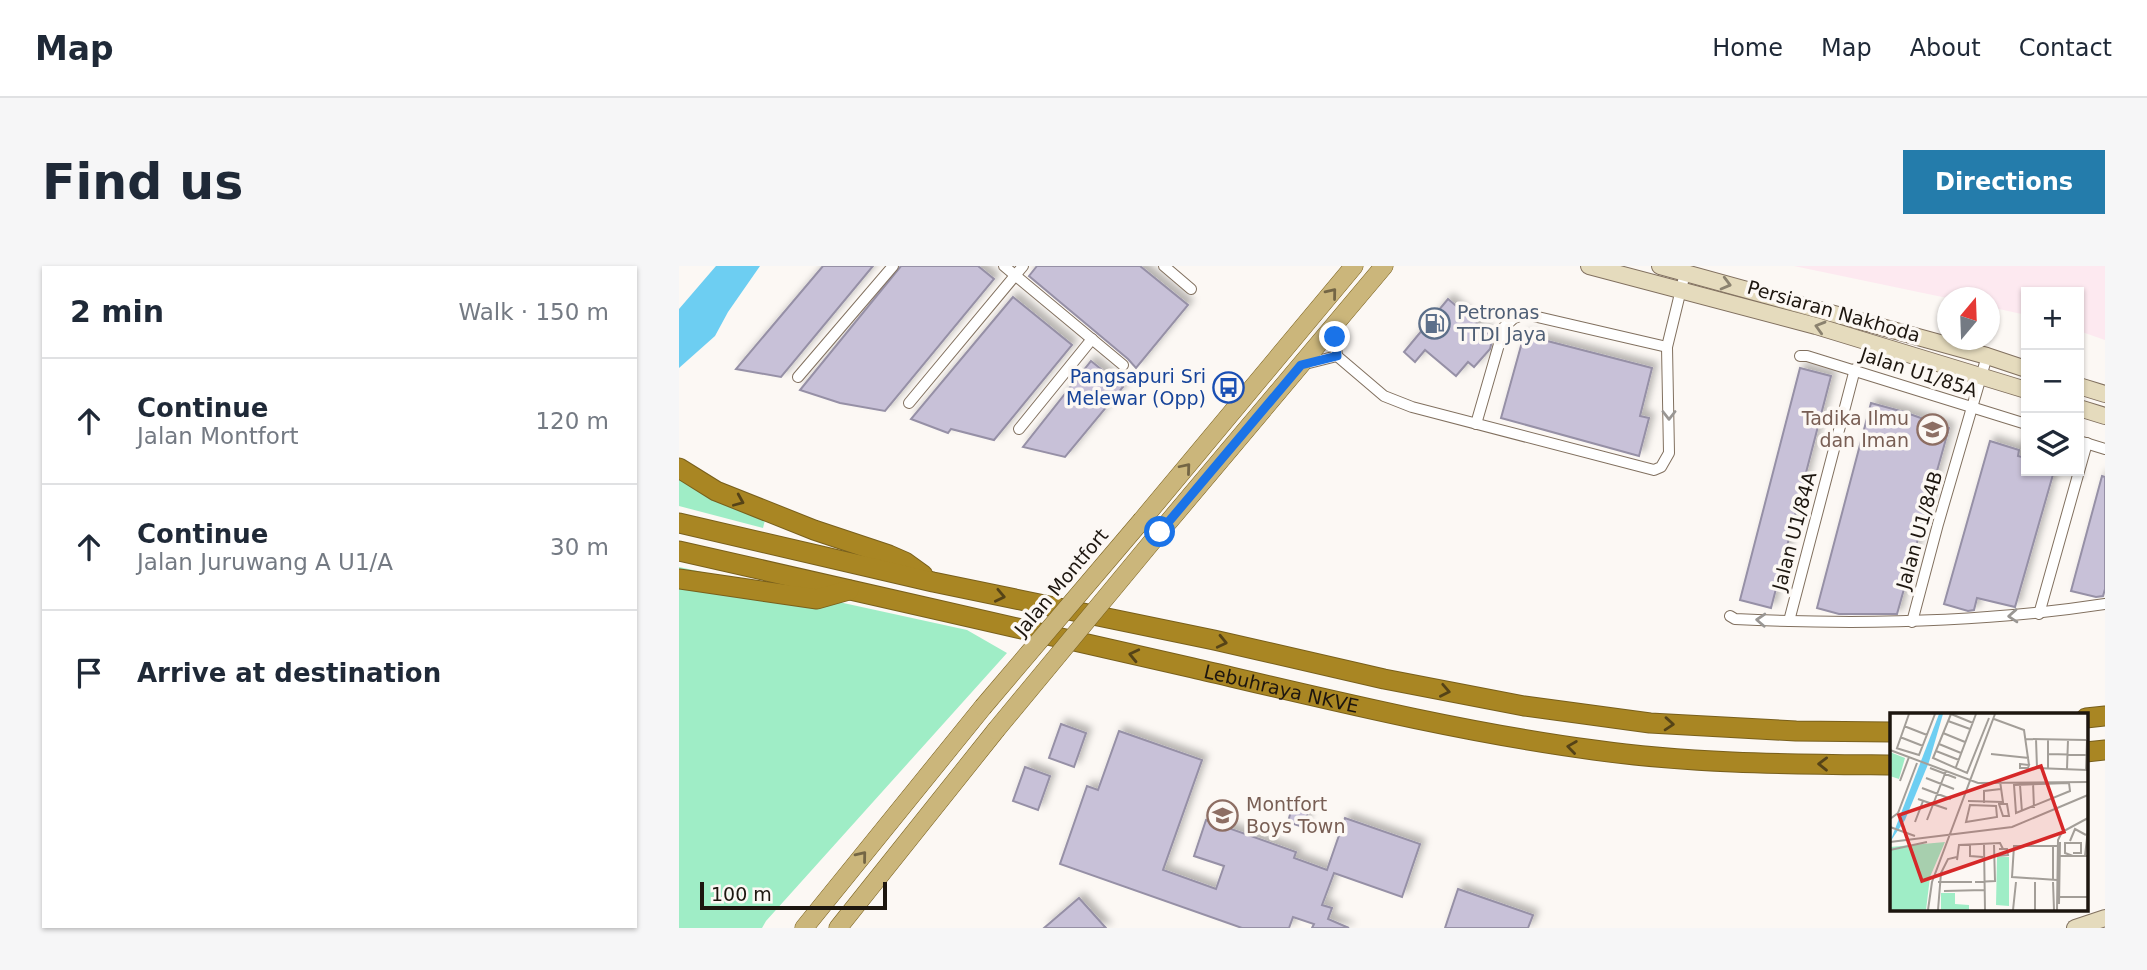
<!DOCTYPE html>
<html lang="en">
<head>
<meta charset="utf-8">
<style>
  :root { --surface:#fff; --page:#f6f6f7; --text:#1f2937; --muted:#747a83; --line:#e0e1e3; --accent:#247cab }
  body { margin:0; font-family:"DejaVu Sans",sans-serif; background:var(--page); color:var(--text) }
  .controls { position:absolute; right:21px; top:21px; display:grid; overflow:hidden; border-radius:0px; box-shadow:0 2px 5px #0004 }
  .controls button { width:63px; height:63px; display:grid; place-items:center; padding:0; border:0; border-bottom:2px solid var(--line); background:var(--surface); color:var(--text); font:35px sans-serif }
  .compass { position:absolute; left:1258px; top:21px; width:63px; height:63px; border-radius:50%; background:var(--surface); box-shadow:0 2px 5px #0004; rotate:19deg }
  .scale { position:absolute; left:21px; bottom:18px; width:187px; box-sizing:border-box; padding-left:7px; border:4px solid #1d160f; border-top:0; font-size:19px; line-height:24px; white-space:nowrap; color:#1d160f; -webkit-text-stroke:5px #fcf8f4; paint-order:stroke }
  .stop { position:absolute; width:21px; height:21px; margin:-16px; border:5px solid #1a73e8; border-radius:50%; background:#fff }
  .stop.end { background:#1a73e8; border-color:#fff; box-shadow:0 2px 7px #0008 }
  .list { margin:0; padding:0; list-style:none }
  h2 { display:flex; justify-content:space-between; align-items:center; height:91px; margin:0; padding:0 28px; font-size:30px }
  h2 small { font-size:23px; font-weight:400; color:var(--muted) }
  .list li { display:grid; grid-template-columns:46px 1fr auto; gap:21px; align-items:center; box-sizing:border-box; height:126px; padding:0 28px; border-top:2px solid var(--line) }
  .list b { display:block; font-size:26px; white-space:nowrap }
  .list p { margin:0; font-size:23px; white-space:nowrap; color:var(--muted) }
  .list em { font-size:23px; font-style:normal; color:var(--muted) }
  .icon { flex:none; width:38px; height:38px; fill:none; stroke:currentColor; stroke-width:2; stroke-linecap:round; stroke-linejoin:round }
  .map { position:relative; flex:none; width:1426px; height:662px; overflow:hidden; border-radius:0px }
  header { display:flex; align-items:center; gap:42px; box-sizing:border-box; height:98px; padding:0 35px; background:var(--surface); border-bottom:2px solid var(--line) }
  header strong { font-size:33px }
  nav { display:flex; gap:38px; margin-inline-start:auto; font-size:24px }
  .intro { display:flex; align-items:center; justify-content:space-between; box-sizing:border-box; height:168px; padding:0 42px }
  h1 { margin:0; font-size:49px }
  .button { padding:18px 32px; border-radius:0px; background:var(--accent); color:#fff; font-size:24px; font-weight:700 }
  main { display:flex; gap:42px; padding:0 42px }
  aside { flex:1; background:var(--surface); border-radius:0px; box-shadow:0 2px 5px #0004 }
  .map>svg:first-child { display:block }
  .industrial { fill:#fde9f0 }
  .green { fill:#9fedc6 }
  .water { fill:#6dcef2 }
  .building { fill:#c8c1d8; stroke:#9690a6; stroke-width:2; filter:url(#shadow) }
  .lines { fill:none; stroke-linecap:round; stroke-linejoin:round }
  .street-casing { stroke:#81705f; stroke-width:12 }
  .secondary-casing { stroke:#81705f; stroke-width:18 }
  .primary-casing { stroke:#785f1c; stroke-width:19 }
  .highway-casing { stroke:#785f1c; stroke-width:21 }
  .street { stroke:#fff; stroke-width:10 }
  .secondary { stroke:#e5dbbd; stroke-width:16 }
  .primary { stroke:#cbb67b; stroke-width:18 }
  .highway { stroke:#a98623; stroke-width:19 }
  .primary-bridge-casing { stroke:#785f1c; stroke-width:19; stroke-linecap:butt }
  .primary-bridge { stroke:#cbb67b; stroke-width:18 }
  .oneway { stroke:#8b826f }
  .oneway2 { stroke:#746645 }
  .oneway3 { stroke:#999693 }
  .oneway4 { stroke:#554317 }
  .route { stroke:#1a73e8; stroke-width:9 }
  .labels { text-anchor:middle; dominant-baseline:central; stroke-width:7; stroke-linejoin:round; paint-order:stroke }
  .street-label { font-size:19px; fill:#1d160f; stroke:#fcf8f4 }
  .service-label { font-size:19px; fill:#4e5e75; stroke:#fcf8f4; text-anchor:start }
  .transit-label { font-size:19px; fill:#164399; stroke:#fcf8f4; text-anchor:end }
  .education-label { font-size:19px; fill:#785e54; stroke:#fcf8f4; text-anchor:end }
  .inset-road { fill:none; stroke:#a39e98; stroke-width:2 }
  .view { fill:#d62828; fill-opacity:0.15; stroke:#d62828; stroke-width:3.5 }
  .inset-edge { fill:none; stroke:#1d160f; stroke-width:3.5 }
</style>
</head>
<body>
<header>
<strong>Map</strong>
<nav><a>Home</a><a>Map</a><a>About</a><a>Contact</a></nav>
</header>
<div class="intro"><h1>Find us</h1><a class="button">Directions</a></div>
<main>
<aside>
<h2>2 min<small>Walk · 150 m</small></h2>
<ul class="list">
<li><svg class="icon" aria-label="ahead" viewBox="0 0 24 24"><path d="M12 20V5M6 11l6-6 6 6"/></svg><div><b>Continue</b><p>Jalan Montfort</p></div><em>120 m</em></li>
<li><svg class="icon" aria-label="ahead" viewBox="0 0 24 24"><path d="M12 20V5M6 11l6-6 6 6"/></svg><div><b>Continue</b><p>Jalan Juruwang A U1/A</p></div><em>30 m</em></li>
<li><svg class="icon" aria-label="arrive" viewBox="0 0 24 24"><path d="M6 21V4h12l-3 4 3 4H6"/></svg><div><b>Arrive at destination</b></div></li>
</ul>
</aside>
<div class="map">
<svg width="1426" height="662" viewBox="0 0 1426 662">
  <defs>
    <filter id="shadow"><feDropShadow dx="5" dy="-5" stdDeviation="3.5" flood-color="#0004"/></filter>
  </defs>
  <rect width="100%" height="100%" fill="#fcf8f4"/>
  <path class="industrial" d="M1115 0H1426V74L1400 65V26H1347V49L1311 41 1310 32H1268Z"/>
  <g class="green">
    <path d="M0 212 87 250 84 262 0 240Z"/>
    <path d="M0 301 288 364 328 387 87 655 83 662H0Z"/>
  </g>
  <path class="water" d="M37 0H81L49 46 36 70 0 102V43Z"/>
  <g class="building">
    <path d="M144 0H194L102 111 57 103Z"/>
    <path d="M222 0H299L315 13 206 145 161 137 121 124Z"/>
    <path d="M358 0H461L509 39 457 102 449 93 350 10Z"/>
    <path d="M334 31 393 79 315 174 272 163 269 167 232 153Z"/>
    <path d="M769 33 814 71 811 83 795 101 789 96 777 110 746 84 736 96 725 86Z"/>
    <path d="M845 69 973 102 961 150 970 152 960 190 822 152Z"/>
    <path d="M412 95 444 121 386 191 344 181Z"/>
    <path d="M1121 102 1152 110 1092 342 1061 334Z"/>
    <path d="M1192 137 1225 146 1270 162 1218 348H1160L1138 342Z"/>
    <path d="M1311 175 1340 184 1339 190 1347 192V205H1375L1336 341 1298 332 1295 344 1289 345 1265 338Z"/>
    <path d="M1423 210 1426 211V323L1424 330 1417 331 1392 325Z"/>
    <path d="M382 458 407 467 395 501 370 492Z"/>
    <path d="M440 465 523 494 484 604 537 623 545 600 515 590 527 554 617 586 615 592 648 604 666 552 741 578 723 631 655 607 643 639 653 642 649 653 670 662H633L635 658 614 651 610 662H563L381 598 408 520 419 524Z"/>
    <path d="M346 501 371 510 359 544 334 535Z"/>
    <path d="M613 541 629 546 624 561 609 556Z"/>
    <path d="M779 623 854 649 849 662H766Z"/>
    <path d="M400 632 427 662H365Z"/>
  </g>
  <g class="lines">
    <defs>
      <g id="street">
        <path d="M325 0 444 99"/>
        <path d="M485 0 512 23"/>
        <path d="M658 90 705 130 733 141 975 204 982 201 990 187 988 81 1006 7"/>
        <path d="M658 90 656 71 658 58"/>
        <path d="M1121 90H1128L1347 158"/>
        <path d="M626 98 658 90"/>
        <path d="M119 111 214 0"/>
        <path d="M230 137 344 0"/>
        <path d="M797 158 825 61 835 52 846 48 988 81"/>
        <path d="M340 163 413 73"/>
        <path d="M1400 175 1426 183"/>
        <path d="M1360 348 1408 177"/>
        <path d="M1051 350 1056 353C1180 359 1303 357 1426 338"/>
        <path d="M1110 355 1176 103"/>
        <path d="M1233 356 1259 258 1308 90"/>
      </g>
      <g id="secondary">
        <path d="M910 0 1137 60 1347 124"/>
        <path d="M981 0 1308 90 1347 103"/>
        <path d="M1400 120 1426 128"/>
        <path d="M1400 142 1426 150"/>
        <path d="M1396 662 1426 652"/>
      </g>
      <g id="primary">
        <path d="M463 254 675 0"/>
        <path d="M481 266 705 0"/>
        <path d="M125 662 304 441"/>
        <path d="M159 662 317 464"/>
      </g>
      <g id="highway">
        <path d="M0 202 37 225 135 264 210 289 226 296 244 309"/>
        <path d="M0 257 254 316 535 374 705 413 845 440 971 457 1117 465 1212 466"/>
        <path id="s1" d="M0 285C171 324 343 363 514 402 647 433 780 466 915 484 1013 498 1114 498 1212 499"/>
        <path d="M0 313 138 333 170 324"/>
        <path d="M1407 452 1426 450"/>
        <path d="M1407 486 1426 484"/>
      </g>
    </defs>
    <use href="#street" class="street-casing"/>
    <use href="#secondary" class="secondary-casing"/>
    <use href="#primary" class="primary-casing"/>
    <use href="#highway" class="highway-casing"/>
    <use href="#street" class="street"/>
    <use href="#secondary" class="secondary"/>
    <use href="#primary" class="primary"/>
    <use href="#highway" class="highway"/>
    <defs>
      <g id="primary-bridge">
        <path d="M304 441 463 254"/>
        <path d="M317 464 481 266"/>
      </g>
    </defs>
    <use href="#primary-bridge" class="primary-bridge-casing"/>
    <use href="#primary-bridge" class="primary-bridge"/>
  </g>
  <defs><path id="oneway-chevron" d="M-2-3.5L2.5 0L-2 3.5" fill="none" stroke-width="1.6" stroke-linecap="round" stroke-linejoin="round" transform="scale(1.75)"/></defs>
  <g class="oneway">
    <use href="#oneway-chevron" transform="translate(1047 18) rotate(15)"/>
    <use href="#oneway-chevron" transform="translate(1141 61) rotate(-164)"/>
  </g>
  <g class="oneway2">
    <use href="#oneway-chevron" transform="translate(653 27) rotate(-51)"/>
    <use href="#oneway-chevron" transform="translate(507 202) rotate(-50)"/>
    <use href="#oneway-chevron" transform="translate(183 590) rotate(-51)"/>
  </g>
  <g class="oneway3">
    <use href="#oneway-chevron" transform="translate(990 149) rotate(90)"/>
    <use href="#oneway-chevron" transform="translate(1334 350) rotate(176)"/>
    <use href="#oneway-chevron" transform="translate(1082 354) rotate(-177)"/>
  </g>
  <g class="oneway4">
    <use href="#oneway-chevron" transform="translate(60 235) rotate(23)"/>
    <use href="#oneway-chevron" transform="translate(321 330) rotate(12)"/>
    <use href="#oneway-chevron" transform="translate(543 376) rotate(13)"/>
    <use href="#oneway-chevron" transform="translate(455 389) rotate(-167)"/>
    <use href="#oneway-chevron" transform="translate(766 425) rotate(11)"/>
    <use href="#oneway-chevron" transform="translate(990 458) rotate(4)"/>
    <use href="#oneway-chevron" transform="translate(893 481) rotate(-172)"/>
    <use href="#oneway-chevron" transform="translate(1144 498) rotate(-179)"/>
  </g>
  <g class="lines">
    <path class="route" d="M481 266 622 99 658 90 656 71"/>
  </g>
  <defs>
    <symbol id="fuel-ring" viewBox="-11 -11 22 22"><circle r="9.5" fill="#fcf8f4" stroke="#5c6f8a" stroke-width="1.5"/><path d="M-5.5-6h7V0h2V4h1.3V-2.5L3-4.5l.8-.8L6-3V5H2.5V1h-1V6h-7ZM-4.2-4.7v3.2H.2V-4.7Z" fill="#5c6f8a"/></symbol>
    <symbol id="bus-ring" viewBox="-11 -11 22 22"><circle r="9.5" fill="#fcf8f4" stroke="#1a4fb4" stroke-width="1.5"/><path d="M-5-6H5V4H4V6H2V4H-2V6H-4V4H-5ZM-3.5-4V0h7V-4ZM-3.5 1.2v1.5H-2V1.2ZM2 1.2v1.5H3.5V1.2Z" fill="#1a4fb4"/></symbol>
    <symbol id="school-ring" viewBox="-11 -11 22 22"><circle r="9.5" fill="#fcf8f4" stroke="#8d6e63" stroke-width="1.5"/><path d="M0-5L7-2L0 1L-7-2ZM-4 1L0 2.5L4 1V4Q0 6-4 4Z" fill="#8d6e63"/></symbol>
  </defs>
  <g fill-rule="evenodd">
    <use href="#fuel-ring" x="738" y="40" width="35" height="35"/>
    <use href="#bus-ring" x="532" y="104" width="35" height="35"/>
    <use href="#school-ring" x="1236" y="146" width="35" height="35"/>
    <use href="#school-ring" x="526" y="532" width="35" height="35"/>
  </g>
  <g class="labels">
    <g class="street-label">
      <text transform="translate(1155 45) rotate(16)">Persiaran Nakhoda</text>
      <text transform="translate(1240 106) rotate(18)">Jalan U1/85A</text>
      <text transform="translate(1240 264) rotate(-74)">Jalan U1/84B</text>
      <text transform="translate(1115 265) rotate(-75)">Jalan U1/84A</text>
      <text transform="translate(382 316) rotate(-50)">Jalan Montfort</text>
      <text stroke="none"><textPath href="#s1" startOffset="618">Lebuhraya NKVE</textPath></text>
    </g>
    <g class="service-label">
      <text x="778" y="46">Petronas<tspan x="778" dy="22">TTDI Jaya</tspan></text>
    </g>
    <g class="transit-label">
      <text x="527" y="110">Pangsapuri Sri<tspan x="527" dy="22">Melewar (Opp)</tspan></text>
    </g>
    <g class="education-label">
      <text x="1230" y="152">Tadika Ilmu<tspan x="1230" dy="22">dan Iman</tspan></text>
      <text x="567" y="538" text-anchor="start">Montfort<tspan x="567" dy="22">Boys Town</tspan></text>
    </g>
  </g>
  <g transform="translate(1211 447)">
    <rect width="198" height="198" fill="#fcf8f4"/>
    <path d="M0 39 15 45 9 66 0 63ZM55 129 40 164 36 197H0V134ZM107 144H119V193L106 192ZM51 180H65V191L79 192V197H51Z" fill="#9fedc6"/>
    <path d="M49 1H53L39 49 15 107 0 129Z" fill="#6dcef2"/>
    <path class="inset-road" d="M61 1 43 45 77 60 99 5M61 1 83 10M104 6 134 17 139 52M58 8 80 16M14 13 37 22M53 20 75 29M10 24 33 33M135 26 196 27M146 26 147 55 196 57 197 27M49 31 71 40M6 35 29 42 45 1M7 35 19 1M0 37 88 70 198 69M46 38 69 47M101 41 139 45M158 41 198 42M130 51 139 52 138 55H130ZM66 54 86 1M40 55 66 65M158 56V27M177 56 178 27M36 65 64 76M10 68 19 44M143 69 144 95M179 70 180 78 126 100 124 72ZM130 72 132 99M32 75 61 86M28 86 57 96M78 88 113 89 110 68M109 89V91L113 103H119L117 91H109M94 90V78L111 76M80 92 106 93 107 104 76 109ZM0 106 8 100 27 50M37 107 56 58M25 109 33 88M0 114 25 123M180 128 185 116 196 122M0 129 122 114 198 82M80 132V143L93 144M94 132 95 197M163 133V166M0 137 37 129M183 140H191V130H175V140L183 143M107 143 118 142 117 136H109M168 143H198M195 143 198 116M67 147 69 132 110 130 113 136M167 167 122 164 124 133H167M48 169H82M85 169 105 168 104 132M145 169V197M163 169 164 197M54 178 94 177M168 184H198M169 191 170 129M38 197 42 169 105 1M48 197 51 160 58 146 67 144M123 197 126 169M167 197 168 127 172 119 198 105"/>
    <path class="view" d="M151 53 174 119 32 168 9 102Z"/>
    <rect width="198" height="198" class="inset-edge"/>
  </g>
</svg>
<div class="controls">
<button>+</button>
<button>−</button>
<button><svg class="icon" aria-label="layers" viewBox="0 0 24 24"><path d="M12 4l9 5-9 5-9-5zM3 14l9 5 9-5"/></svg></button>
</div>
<svg class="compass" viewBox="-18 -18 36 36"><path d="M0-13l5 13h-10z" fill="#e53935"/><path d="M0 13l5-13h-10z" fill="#747a83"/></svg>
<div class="scale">100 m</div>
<div class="stop" style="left:481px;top:266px"></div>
<div class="stop end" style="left:656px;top:71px"></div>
</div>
</main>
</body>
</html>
